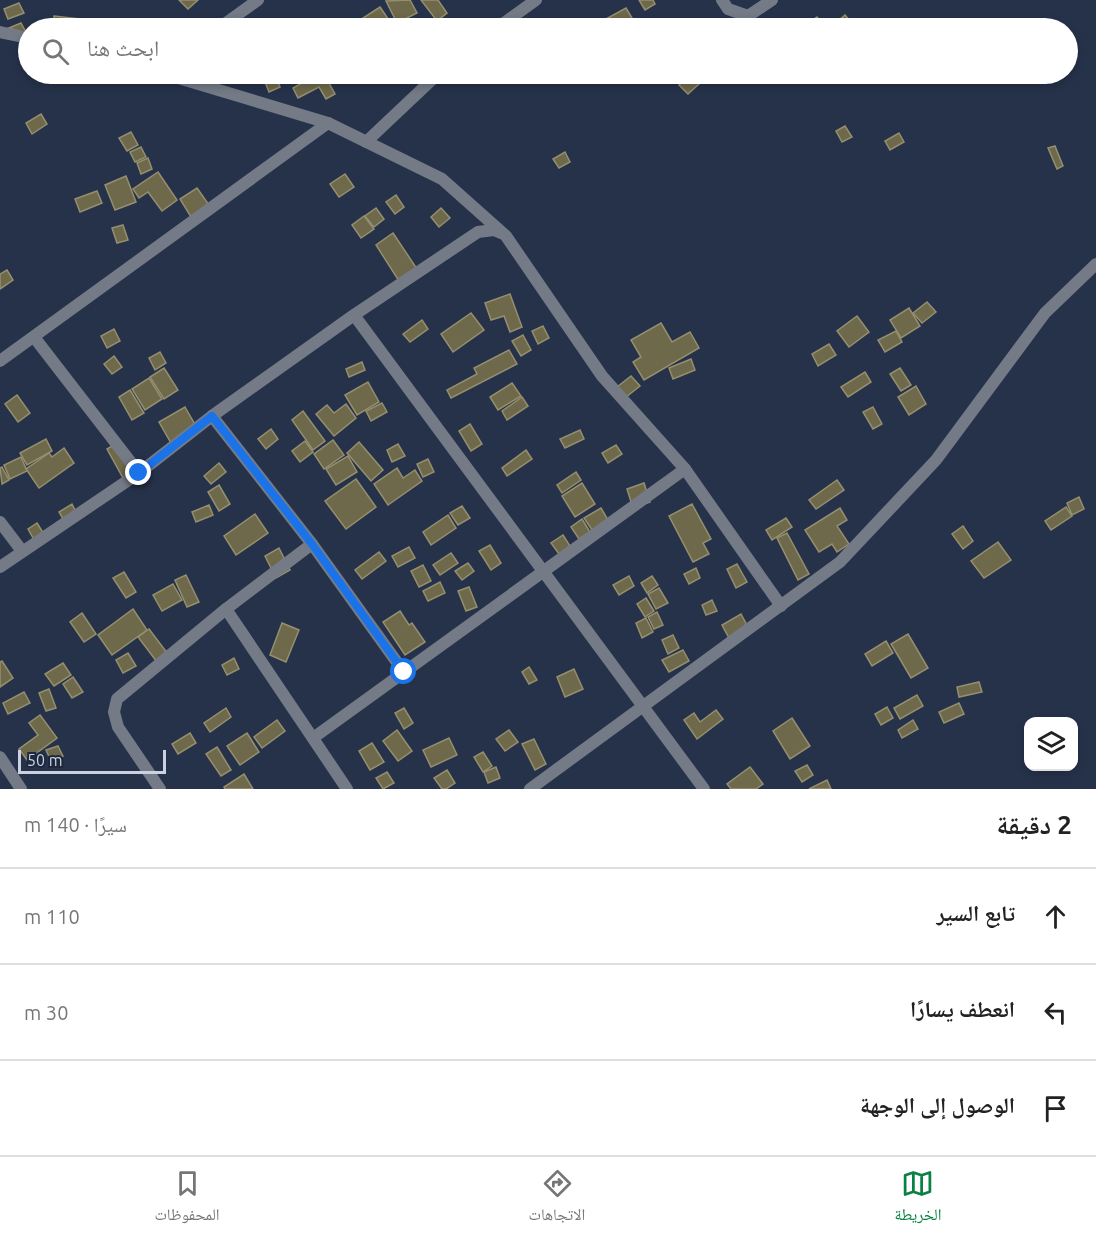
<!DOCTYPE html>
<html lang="ar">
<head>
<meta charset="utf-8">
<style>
  :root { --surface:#fff; --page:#f2f2f2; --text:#222; --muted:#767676; --line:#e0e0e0; --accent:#0b8043 }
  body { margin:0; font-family:Ubuntu,"Noto Naskh Arabic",sans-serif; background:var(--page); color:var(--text); direction:rtl }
  .controls { position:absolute; right:18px; bottom:18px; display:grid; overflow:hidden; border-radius:12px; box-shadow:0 3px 9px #0003 }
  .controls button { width:54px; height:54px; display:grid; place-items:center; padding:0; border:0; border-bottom:2px solid var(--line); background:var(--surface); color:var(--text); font:30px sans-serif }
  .scale { position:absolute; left:18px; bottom:15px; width:148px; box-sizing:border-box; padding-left:6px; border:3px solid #cad2e1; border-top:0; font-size:16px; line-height:21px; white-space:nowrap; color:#cad2e1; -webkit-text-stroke:4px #1d283f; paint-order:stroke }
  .stop { position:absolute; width:18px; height:18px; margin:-14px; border:4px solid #1a73e8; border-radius:50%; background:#fff }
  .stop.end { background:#1a73e8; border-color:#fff; box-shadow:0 2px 6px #0008 }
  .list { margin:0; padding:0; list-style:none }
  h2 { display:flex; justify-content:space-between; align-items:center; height:78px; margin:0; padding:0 24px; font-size:26px }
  h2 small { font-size:20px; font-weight:400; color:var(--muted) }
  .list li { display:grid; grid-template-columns:39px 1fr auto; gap:18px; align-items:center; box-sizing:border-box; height:96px; padding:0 24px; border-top:2px solid var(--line) }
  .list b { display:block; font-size:22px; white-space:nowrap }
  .list em { font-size:20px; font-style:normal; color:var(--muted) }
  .icon { flex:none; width:33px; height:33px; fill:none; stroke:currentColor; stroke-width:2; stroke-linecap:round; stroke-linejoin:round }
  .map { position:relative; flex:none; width:1096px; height:789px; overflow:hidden; direction:ltr }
  .search { position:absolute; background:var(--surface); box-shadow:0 3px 9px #0003; left:18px; right:18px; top:18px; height:66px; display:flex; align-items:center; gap:15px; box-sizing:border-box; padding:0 21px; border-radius:33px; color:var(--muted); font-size:22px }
  .sheet { height:366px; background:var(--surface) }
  nav { display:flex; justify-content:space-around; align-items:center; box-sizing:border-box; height:84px; border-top:2px solid var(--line); background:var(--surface); font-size:16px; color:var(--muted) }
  nav a { display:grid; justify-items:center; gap:3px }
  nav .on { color:var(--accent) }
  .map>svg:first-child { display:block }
  .building { fill:#6e694a; stroke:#958f6f; stroke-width:1.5 }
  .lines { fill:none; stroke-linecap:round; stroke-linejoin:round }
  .minor { stroke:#747b87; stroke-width:12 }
  .route { stroke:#1a73e8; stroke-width:8 }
</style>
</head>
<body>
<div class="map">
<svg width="1096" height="789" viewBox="0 0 1096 789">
  <rect width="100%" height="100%" fill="#26324a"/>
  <g class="building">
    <path d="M179 0H198L188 9Z"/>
    <path d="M410 0 417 13 397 23 386 1Z"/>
    <path d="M421 0H438L447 13 437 21Z"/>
    <path d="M639 0H653L655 4 645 10Z"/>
    <path d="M19 3 24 13 8 19 4 9Z"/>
    <path d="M380 7 393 26 390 28H365L360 20Z"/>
    <path d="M626 8 638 28H609L604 20Z"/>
    <path d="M845 15 854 26 851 28H834L832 26Z"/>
    <path d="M54 16 88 20 87 28H53Z"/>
    <path d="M817 17 825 28H801Z"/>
    <path d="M342 21 347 28H332Z"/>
    <path d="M21 23 27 34 9 28Z"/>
    <path d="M270 74H275L280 87 269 92 263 77Z"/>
    <path d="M318 74H324L335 94 326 99 319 87 298 98 293 88Z"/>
    <path d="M621 74H634L635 75 624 81Z"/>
    <path d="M690 75 699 84 688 94 679 85Z"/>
    <path d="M41 114 47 124 32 134 26 123Z"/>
    <path d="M845 126 852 137 842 142 836 131Z"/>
    <path d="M131 132 138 145 127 151 119 138Z"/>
    <path d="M899 133 904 142 890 150 885 141Z"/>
    <path d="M1055 146 1063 166 1057 169 1048 148Z"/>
    <path d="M141 147 146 157 135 162 130 152Z"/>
    <path d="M565 152 570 162 559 168 553 159Z"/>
    <path d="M148 158 152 169 141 174 137 163Z"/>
    <path d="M158 172 177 200 162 211 148 192 139 198 133 189Z"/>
    <path d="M345 174 354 187 339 197 330 184Z"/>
    <path d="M126 176 136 202 115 210 105 185Z"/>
    <path d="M197 188 209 205 191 217 180 199Z"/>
    <path d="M97 191 102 203 80 212 75 199Z"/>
    <path d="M396 195 404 207 395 214 386 202Z"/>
    <path d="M376 208 384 219 374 227 365 216Z"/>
    <path d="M441 208 450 218 439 227 431 217Z"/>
    <path d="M364 216 374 229 361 238 352 225Z"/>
    <path d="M123 225 128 240 117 243 112 228Z"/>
    <path d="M393 233 417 269 399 281 376 245Z"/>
    <path d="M7 270 13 280 0 289V274Z"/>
    <path d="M510 294 522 327 510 332 504 316 491 320 485 303Z"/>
    <path d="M927 302 936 312 922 323 913 313Z"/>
    <path d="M909 308 920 326 901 338 890 320Z"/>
    <path d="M471 313 484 330 453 352 441 334Z"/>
    <path d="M857 316 869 332 849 347 837 331Z"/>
    <path d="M422 320 428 329 410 342 403 334Z"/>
    <path d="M661 323 672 342 690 332 699 348 644 380 633 362 641 357 631 340Z"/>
    <path d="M543 326 549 338 538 344 532 331Z"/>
    <path d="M114 329 120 341 107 348 101 336Z"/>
    <path d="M896 331 902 342 885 352 878 340Z"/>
    <path d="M523 335 531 350 521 356 512 341Z"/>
    <path d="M829 344 836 355 818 366 812 354Z"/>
    <path d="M509 350 517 364 451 398 447 390 477 374 474 368Z"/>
    <path d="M160 352 166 363 155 370 149 358Z"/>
    <path d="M114 356 122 367 112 374 104 364Z"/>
    <path d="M691 359 695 370 673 379 669 368Z"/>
    <path d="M362 362 365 370 349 377 346 369Z"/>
    <path d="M164 368 178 390 164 399 150 377Z"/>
    <path d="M900 368 911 385 901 391 890 374Z"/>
    <path d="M865 372 871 382 848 397 841 387Z"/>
    <path d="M631 376 640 386 621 401 612 391Z"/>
    <path d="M149 378 162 399 145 410 132 389Z"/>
    <path d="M368 382 379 402 357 415 345 395Z"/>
    <path d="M512 383 521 396 498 410 490 397Z"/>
    <path d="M916 386 926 404 909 415 898 397Z"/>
    <path d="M130 390 144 413 132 420 119 397Z"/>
    <path d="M17 395 30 413 18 422 5 404Z"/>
    <path d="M522 397 528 406 507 420 502 411Z"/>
    <path d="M382 403 387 412 371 421 366 411Z"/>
    <path d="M346 404 356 418 334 436 316 414 327 405 334 413Z"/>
    <path d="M185 407 197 428 171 443 159 422Z"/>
    <path d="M873 407 882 424 873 429 863 412Z"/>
    <path d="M303 411 325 441 313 450 292 420Z"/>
    <path d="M470 424 482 444 471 451 459 431Z"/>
    <path d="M271 429 278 439 266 449 258 439Z"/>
    <path d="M580 430 584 439 565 448 560 439Z"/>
    <path d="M46 439 52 451 27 465 20 453Z"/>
    <path d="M333 440 344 455 324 469 314 454Z"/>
    <path d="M305 441 313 452 300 462 292 451Z"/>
    <path d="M359 442 383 470 371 481 347 453Z"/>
    <path d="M117 443 133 472 123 478 107 449Z"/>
    <path d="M398 444 405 456 392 462 387 450Z"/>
    <path d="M616 445 622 454 608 463 602 453Z"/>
    <path d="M64 448 74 463 39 488 26 469 49 453 52 457Z"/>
    <path d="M526 450 532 459 507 476 502 468Z"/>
    <path d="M348 456 357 472 336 485 326 469Z"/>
    <path d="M21 457 27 471 10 479 4 465Z"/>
    <path d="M428 459 434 472 423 477 417 464Z"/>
    <path d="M219 463 226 472 211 484 204 476Z"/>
    <path d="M2 467 9 480 2 484 0 468Z"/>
    <path d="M397 468 403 478 415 470 422 481 388 505 374 484Z"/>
    <path d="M576 472 581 480 562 493 557 485Z"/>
    <path d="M356 479 376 507 346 529 325 501Z"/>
    <path d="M837 480 844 490 816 509 809 500Z"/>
    <path d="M582 483 595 504 575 517 562 496Z"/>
    <path d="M644 483 650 502 633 508 627 489Z"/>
    <path d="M219 485 230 504 219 511 208 492Z"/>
    <path d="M1079 497 1084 509 1072 515 1067 503Z"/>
    <path d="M72 504 78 516 66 524 59 512Z"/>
    <path d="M692 504 711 539 703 543 709 554 693 562 669 516Z"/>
    <path d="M209 505 213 515 196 522 192 512Z"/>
    <path d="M462 506 470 518 458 525 450 513Z"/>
    <path d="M1066 507 1072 516 1051 530 1045 521Z"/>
    <path d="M601 508 608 520 592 530 584 518Z"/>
    <path d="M840 508 847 520 837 526 849 544 837 552 832 544 819 552 805 530Z"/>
    <path d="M255 514 268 533 236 555 224 536Z"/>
    <path d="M448 515 456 528 431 545 423 532Z"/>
    <path d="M786 518 792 527 772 540 766 530Z"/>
    <path d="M582 519 590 532 579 539 571 527Z"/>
    <path d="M37 523 47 539 37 545 28 529Z"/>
    <path d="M963 526 973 541 963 549 952 534Z"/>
    <path d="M787 533 809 574 798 580 777 538Z"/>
    <path d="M563 535 570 546 559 554 551 543Z"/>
    <path d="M998 542 1011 560 984 578 971 561Z"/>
    <path d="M490 545 501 563 491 570 479 551Z"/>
    <path d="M409 547 415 558 398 567 392 556Z"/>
    <path d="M279 548 290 570 276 578 265 556Z"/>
    <path d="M379 552 386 561 362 579 355 570Z"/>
    <path d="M451 553 458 563 440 575 433 565Z"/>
    <path d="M468 563 474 571 462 580 455 571Z"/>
    <path d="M737 564 747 582 736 588 727 569Z"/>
    <path d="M423 565 431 581 419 587 411 571Z"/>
    <path d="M696 568 700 578 689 584 684 574Z"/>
    <path d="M124 572 136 592 126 598 113 578Z"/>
    <path d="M186 575 199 602 187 607 175 580Z"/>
    <path d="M629 576 634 586 619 595 613 585Z"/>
    <path d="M652 576 658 585 647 593 641 583Z"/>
    <path d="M440 582 445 593 428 601 423 591Z"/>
    <path d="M173 584 182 600 162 611 153 595Z"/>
    <path d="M469 587 477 607 466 611 458 591Z"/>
    <path d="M659 588 668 603 656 609 648 594Z"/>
    <path d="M646 598 654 611 645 617 637 604Z"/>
    <path d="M712 600 717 611 706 615 702 605Z"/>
    <path d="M133 609 147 630 112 655 98 635Z"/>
    <path d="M400 611 409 625 412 623 425 642 405 655 383 622Z"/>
    <path d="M657 612 663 625 654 629 648 617Z"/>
    <path d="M82 613 96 634 84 642 70 622Z"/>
    <path d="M741 614 748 627 729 638 722 625Z"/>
    <path d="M646 618 653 632 642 638 636 623Z"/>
    <path d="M282 623 299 630 286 662 270 655Z"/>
    <path d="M149 629 171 658 160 666 138 637Z"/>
    <path d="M908 634 928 668 911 678 891 644Z"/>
    <path d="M673 635 679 648 668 654 662 640Z"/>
    <path d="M886 641 893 653 872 666 865 654Z"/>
    <path d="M683 650 689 661 669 672 662 660Z"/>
    <path d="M128 653 136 666 123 673 116 660Z"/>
    <path d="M234 658 239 669 227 675 222 665Z"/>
    <path d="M2 661 13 678 0 687V662Z"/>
    <path d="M63 663 71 675 54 686 45 674Z"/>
    <path d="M529 667 537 680 529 684 522 672Z"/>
    <path d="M574 669 583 689 565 697 557 677Z"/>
    <path d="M73 677 83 692 72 698 63 684Z"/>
    <path d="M979 682 982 692 959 697 957 687Z"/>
    <path d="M49 689 56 708 46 711 39 693Z"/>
    <path d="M24 692 30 703 8 714 3 703Z"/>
    <path d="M917 695 923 706 900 719 894 708Z"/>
    <path d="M959 703 964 714 944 723 939 712Z"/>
    <path d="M887 707 893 718 881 725 875 714Z"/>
    <path d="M226 708 231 717 210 732 204 723Z"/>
    <path d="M404 708 413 723 404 729 395 713Z"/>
    <path d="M716 710 723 719 697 739 684 720 694 713 700 722Z"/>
    <path d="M40 715 57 738 27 760 19 749 38 735 29 723Z"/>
    <path d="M792 718 810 746 790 759 773 731Z"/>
    <path d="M277 720 285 731 262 748 254 737Z"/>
    <path d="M913 720 918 729 902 738 898 730Z"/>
    <path d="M397 730 412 751 398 761 383 741Z"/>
    <path d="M509 730 518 742 505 751 496 739Z"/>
    <path d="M190 733 196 743 178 754 172 744Z"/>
    <path d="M247 733 259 752 240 765 227 746Z"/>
    <path d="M449 738 457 755 431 767 423 750Z"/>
    <path d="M534 739 546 764 535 770 522 744Z"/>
    <path d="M372 743 384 762 370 770 359 751Z"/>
    <path d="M58 746 63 756 51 761 46 750Z"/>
    <path d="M217 747 231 770 221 776 206 754Z"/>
    <path d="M483 752 492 766 483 772 474 757Z"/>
    <path d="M807 765 813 775 802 782 795 771Z"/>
    <path d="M496 767 500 778 488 783 484 772Z"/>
    <path d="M750 767 763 784 756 789H731L727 784Z"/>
    <path d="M447 770 455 783 446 789H442L434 778Z"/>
    <path d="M387 772 394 783 383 789 376 778Z"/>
    <path d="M244 774 253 789H225L224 787Z"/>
    <path d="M827 780 831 789H809Z"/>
  </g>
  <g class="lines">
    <g class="minor">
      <path d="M722 0 728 9 748 16 772 0"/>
      <path d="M219 28 258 0"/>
      <path d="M497 28 536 0"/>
      <path d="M0 32 28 38"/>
      <path d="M165 74 328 123 442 179 506 236 602 376 685 469 781 606"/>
      <path d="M366 142 438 74"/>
      <path d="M354 315 704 789"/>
      <path d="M34 337 139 473"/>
      <path d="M0 361 328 123"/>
      <path d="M212 416 312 544 404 672"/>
      <path d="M0 522 22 551"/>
      <path d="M0 567 139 473 212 416 354 315 478 232 494 230 501 233"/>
      <path d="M226 609 347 789"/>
      <path d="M313 738 685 469"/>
      <path d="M0 757 21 789"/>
      <path d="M160 789 118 727 114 712 117 699 226 609 312 544"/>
      <path d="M530 789 840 562 936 460 1045 313 1096 264"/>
    </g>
  </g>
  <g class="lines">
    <path class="route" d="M139 473 212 416 312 544 404 672"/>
  </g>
</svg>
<div class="controls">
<button><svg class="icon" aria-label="layers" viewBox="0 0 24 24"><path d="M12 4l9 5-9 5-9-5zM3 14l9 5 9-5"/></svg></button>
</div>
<div class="scale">50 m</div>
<div class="stop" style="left:404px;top:672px"></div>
<div class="stop end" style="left:139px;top:473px"></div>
<div class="search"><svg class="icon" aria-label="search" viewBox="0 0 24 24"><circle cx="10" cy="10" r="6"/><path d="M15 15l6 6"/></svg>ابحث هنا</div>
</div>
<section class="sheet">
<h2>2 دقيقة<small>سيرًا · 140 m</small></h2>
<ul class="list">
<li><svg class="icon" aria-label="ahead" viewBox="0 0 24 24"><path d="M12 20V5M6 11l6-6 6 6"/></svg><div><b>تابع السير</b></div><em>110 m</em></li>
<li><svg class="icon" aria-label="left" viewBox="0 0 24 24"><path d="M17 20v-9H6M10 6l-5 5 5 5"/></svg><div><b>انعطف يسارًا</b></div><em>30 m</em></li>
<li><svg class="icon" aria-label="arrive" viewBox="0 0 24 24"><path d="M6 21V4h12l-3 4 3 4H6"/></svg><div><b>الوصول إلى الوجهة</b></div></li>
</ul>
</section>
<nav>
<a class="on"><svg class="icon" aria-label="map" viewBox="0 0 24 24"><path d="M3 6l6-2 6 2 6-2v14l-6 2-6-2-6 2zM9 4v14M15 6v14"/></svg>الخريطة</a>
<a><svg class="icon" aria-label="directions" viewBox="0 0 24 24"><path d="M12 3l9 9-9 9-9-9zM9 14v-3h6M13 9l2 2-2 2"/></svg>الاتجاهات</a>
<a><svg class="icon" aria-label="saved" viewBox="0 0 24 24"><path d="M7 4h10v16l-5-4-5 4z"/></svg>المحفوظات</a>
</nav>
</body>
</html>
